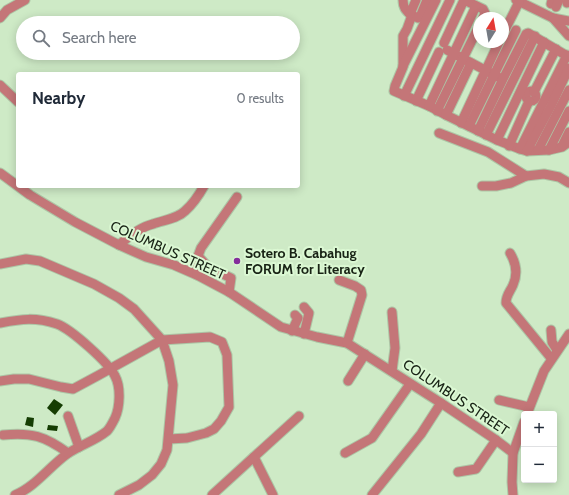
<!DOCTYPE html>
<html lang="en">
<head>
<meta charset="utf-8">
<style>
  :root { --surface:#fff; --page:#f6f6f7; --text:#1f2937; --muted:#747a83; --line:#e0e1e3 }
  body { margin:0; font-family:Cabin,sans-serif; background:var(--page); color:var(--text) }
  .controls { position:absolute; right:12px; bottom:12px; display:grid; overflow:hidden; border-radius:4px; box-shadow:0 2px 10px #0003 }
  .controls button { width:36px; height:36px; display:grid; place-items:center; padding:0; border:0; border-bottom:1px solid var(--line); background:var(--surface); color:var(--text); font:20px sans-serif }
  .compass { position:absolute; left:473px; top:12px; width:36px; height:36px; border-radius:50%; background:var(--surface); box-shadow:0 2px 10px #0003; rotate:11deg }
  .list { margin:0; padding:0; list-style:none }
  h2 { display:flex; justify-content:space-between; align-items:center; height:52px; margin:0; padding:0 16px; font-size:17px }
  h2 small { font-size:13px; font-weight:400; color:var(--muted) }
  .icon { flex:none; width:22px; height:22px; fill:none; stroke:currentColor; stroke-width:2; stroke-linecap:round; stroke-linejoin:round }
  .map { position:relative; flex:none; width:569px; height:495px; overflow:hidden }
  .search { position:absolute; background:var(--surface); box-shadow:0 2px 10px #0003; left:16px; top:16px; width:284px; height:44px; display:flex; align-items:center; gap:10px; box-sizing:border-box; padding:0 14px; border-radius:22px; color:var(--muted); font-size:15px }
  .panel { position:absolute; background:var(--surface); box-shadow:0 2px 10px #0003; left:16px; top:72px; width:284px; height:116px; border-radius:4px }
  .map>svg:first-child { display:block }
  .building { fill:#153d03 }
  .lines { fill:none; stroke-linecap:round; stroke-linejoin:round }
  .minor-casing { stroke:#adc6a6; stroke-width:11 }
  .minor { stroke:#c47678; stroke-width:9 }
  .poi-dot { fill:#842d9b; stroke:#dbf8d3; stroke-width:1.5 }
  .labels { text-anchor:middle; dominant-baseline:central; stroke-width:4; stroke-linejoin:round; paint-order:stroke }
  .street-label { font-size:14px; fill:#182315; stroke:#dbf8d3 }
  .poi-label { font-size:14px; font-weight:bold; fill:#182315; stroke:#dbf8d3; text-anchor:start }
</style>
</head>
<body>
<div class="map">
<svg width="569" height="495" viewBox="0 0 569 495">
  <rect width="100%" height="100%" fill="#ceeac6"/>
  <g class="building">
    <path d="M54 399 63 405 55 415 47 408Z"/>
    <path d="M27 417 34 418 33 427 25 425Z"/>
    <path d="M48 425 58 426 57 431 47 430Z"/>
  </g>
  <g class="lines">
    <defs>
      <g id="minor">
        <path d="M403 0C403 7 406 12 412 15"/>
        <path d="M427 0 420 17 418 18 412 15 407 29 403 36V67L395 86 394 91 429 106 446 115 497 140 520 149 527 151 549 150 562 147 569 142"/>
        <path d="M464 0 483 9 485 13 483 18"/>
        <path d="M516 0 553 18"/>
        <path d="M567 3 568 0"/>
        <path d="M551 4 552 0"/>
        <path d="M556 7 559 0"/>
        <path d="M410 14 416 0"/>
        <path d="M0 18 7 10 25 0"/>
        <path d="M569 21 553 18 569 36"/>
        <path d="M503 34 519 2"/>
        <path d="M444 43 464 0"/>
        <path d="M447 50 500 78"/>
        <path d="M403 66 436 0"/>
        <path d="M0 85 18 102"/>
        <circle cx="531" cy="96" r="5"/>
        <path d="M534 92 556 49"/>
        <path d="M404 96 450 0"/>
        <path d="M416 101 439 52"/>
        <path d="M429 106 476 6"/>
        <path d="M437 111 479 26"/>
        <path d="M446 115 471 63"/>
        <path d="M461 123 499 42"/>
        <path d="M469 126 516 30"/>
        <path d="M478 131 503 79 526 34 528 33 569 57"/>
        <path d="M439 133 488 152 526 176"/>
        <path d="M486 135 535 36"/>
        <path d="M497 140 544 42"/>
        <path d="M509 146 529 101"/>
        <path d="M562 146 569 132"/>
        <path d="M520 149 567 55"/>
        <path d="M538 150 569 90"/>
        <path d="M549 150 569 111"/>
        <path d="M527 151 551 106 569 68"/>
        <path d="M0 173 30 195 75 222 119 245 146 257 174 265 197 275 229 292 281 327 317 337 347 343 441 403 496 440 513 453"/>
        <path d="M482 186H496L511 183 526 176 544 174 559 177 569 183"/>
        <path d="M119 245C129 236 140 227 153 224 164 220 177 219 185 211 193 204 199 195 204 186"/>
        <path d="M510 253C516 263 518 274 513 285 510 292 506 295 506 303L551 358"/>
        <path d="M198 256 208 267 231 278 229 292"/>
        <path d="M0 264 26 259 40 261 94 284 119 298 134 309 162 340 169 361 173 385 167 450 161 464 152 475 139 485 119 495"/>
        <path d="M197 275 198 256 201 248 237 197"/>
        <path d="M339 280 355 286 361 290 362 295 347 343"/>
        <path d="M392 312 395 348 392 371"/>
        <path d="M0 323C22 319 35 317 57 324 71 329 109 363 115 376 121 387 120 407 115 418 113 422 110 428 107 431 95 441 80 445 67 454 49 467 35 487 15 495"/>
        <path d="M551 330 552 342 557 350"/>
        <path d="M292 331 298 318 295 315"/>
        <path d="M304 334 309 313 304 307"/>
        <path d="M0 381 14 379H29L61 387 73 389 99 375 162 340 210 337 222 342 227 355 229 407 221 421 214 429 206 433 187 438 169 439"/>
        <path d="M348 381 365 354"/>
        <path d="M499 400 529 407"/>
        <path d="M527 414 544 371 569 334"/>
        <path d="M68 416 79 447"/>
        <path d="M3 435C31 432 45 436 68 453"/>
        <path d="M345 453 372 438 410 384"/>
        <path d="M254 457 273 495"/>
        <path d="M458 472 476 469 496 440"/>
        <path d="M212 495 299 416"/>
        <path d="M372 495 421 434 441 403"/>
        <path d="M513 495 512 482 513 453 524 422"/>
      </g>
    </defs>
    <use href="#minor" class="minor-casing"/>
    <use href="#minor" class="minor"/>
  </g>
  <circle class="poi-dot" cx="237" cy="261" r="4"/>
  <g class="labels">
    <g class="street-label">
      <text transform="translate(168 250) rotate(24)">COLUMBUS STREET</text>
      <text transform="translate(456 397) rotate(34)">COLUMBUS STREET</text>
    </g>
    <g class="poi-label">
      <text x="245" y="253">Sotero B. Cabahug<tspan x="245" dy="16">FORUM for Literacy</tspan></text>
    </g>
  </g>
</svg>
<div class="controls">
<button>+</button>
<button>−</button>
</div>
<svg class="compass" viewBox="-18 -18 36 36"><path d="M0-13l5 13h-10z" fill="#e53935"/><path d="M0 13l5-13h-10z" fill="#747a83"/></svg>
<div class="search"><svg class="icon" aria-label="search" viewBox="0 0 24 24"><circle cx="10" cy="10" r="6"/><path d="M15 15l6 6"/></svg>Search here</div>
<section class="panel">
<h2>Nearby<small>0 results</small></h2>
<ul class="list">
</ul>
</section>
</div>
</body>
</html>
